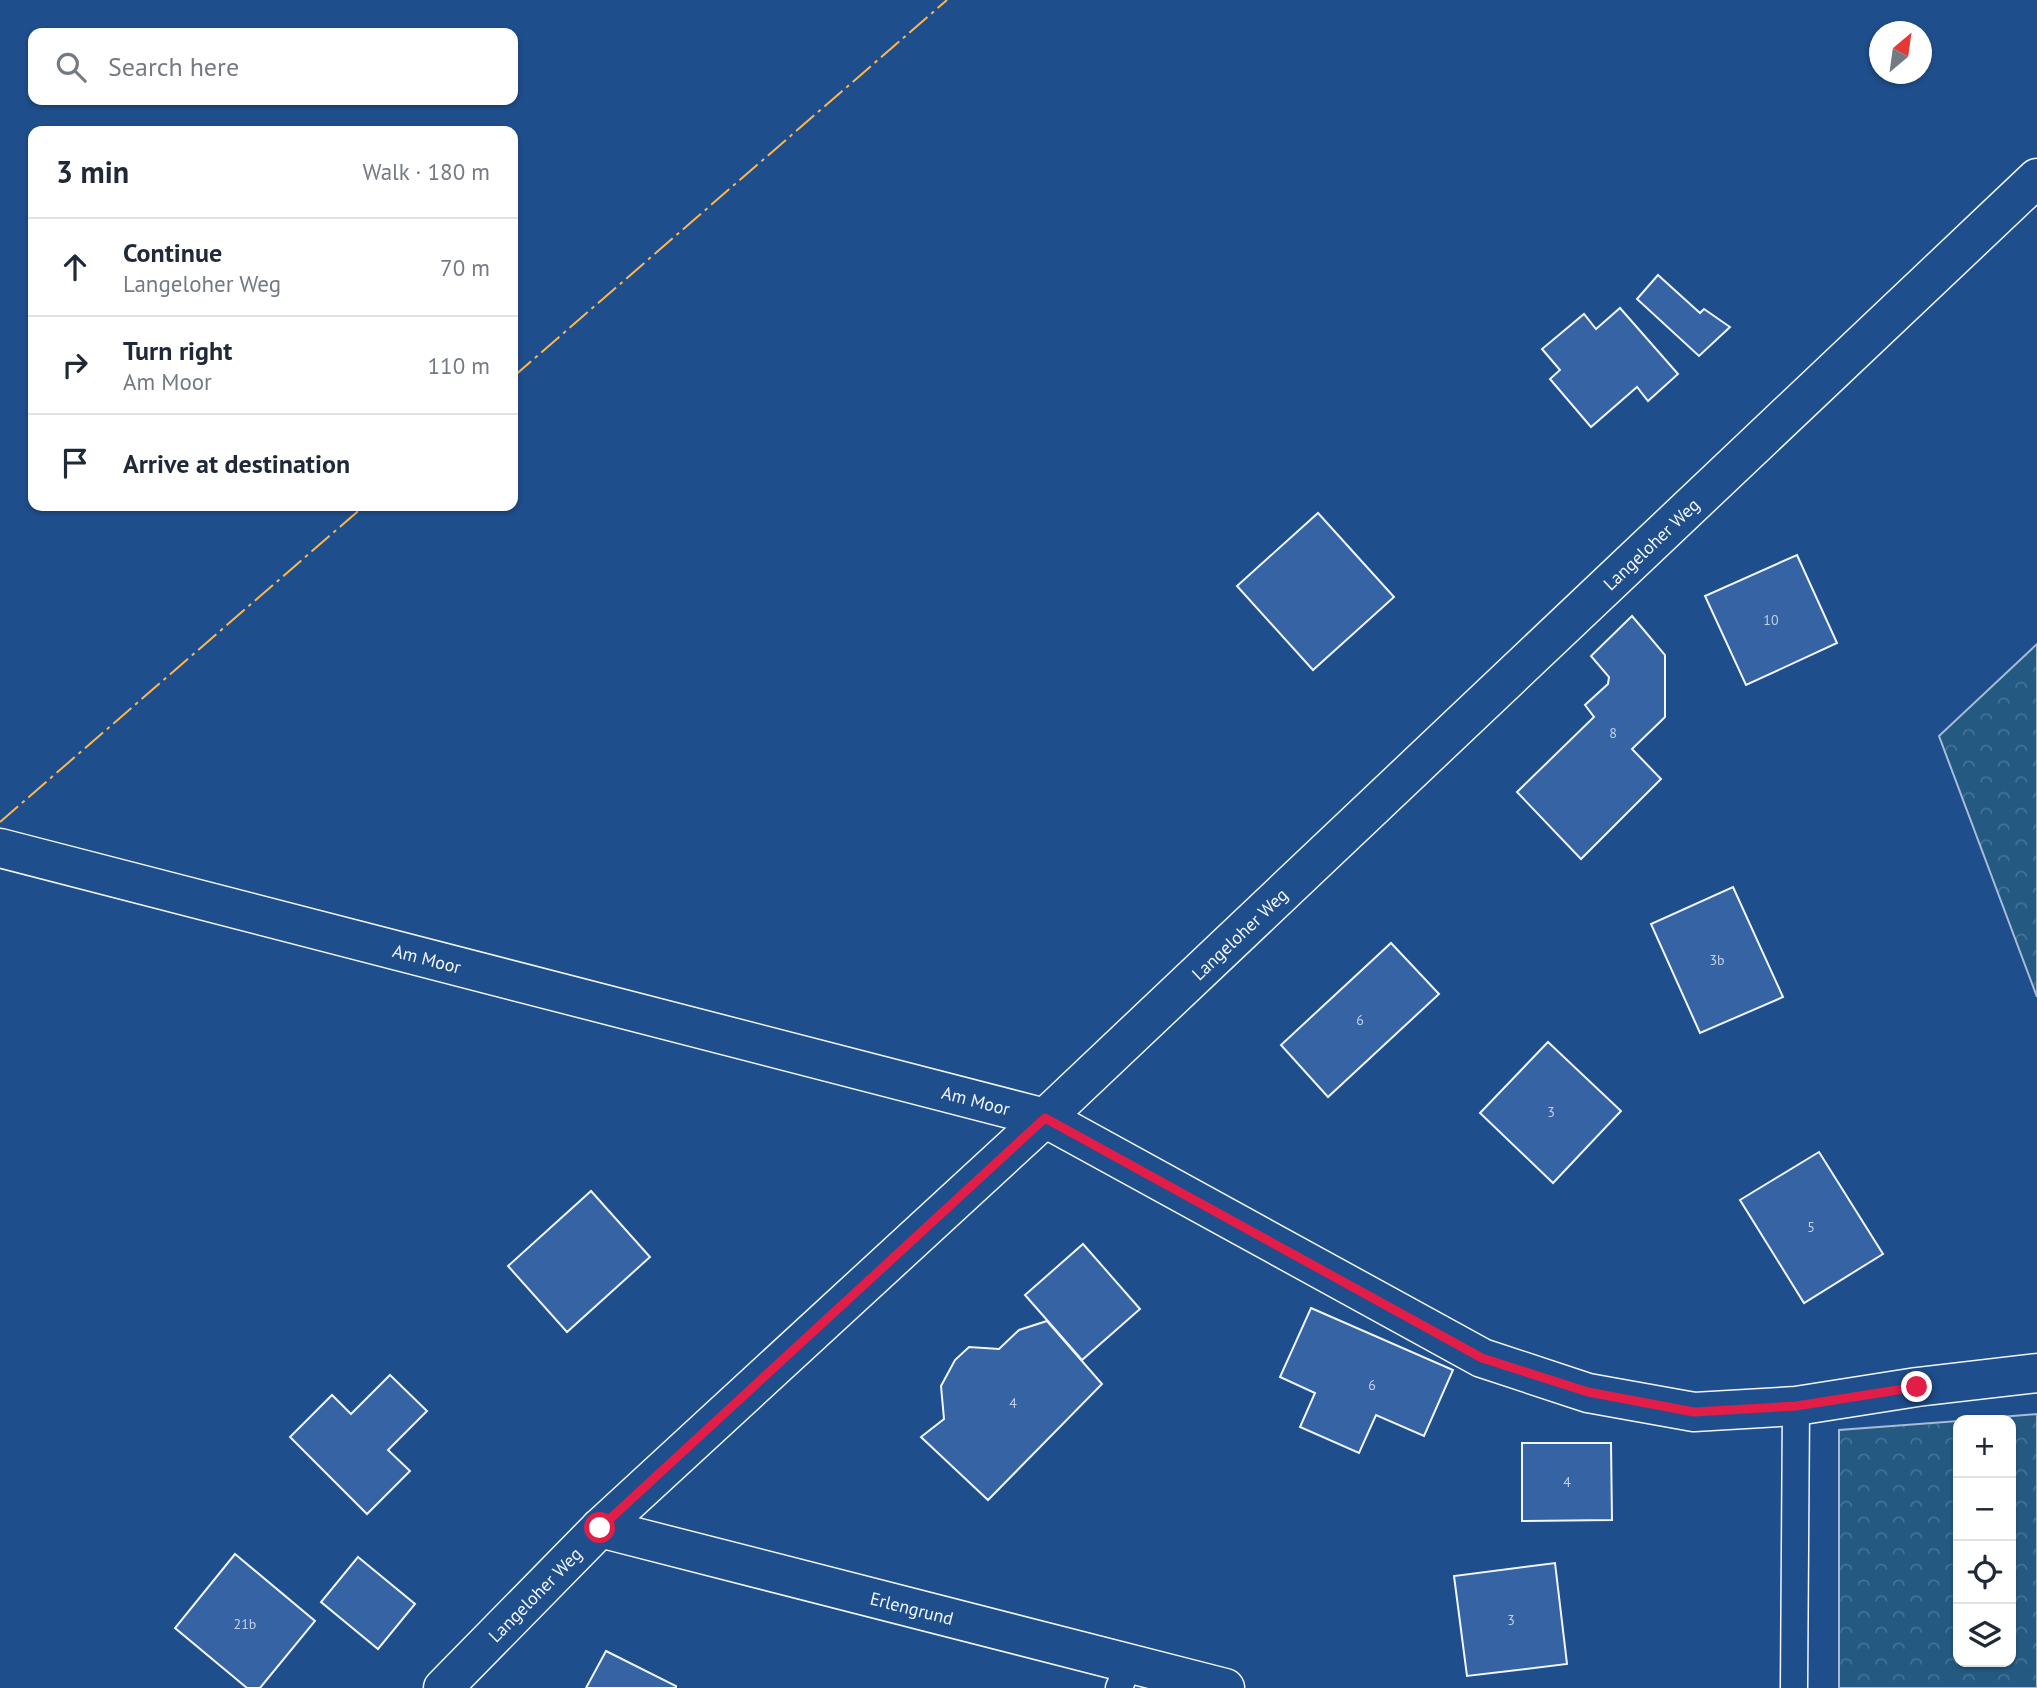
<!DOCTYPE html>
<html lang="en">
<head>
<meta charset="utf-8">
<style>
  :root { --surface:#fff; --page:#f6f6f7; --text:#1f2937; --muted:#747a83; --line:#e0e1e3 }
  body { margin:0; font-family:"PT Sans",sans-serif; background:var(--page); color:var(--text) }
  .controls { position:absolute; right:21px; bottom:21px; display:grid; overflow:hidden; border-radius:14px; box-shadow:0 2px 5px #0004 }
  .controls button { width:63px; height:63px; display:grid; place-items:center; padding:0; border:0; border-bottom:2px solid var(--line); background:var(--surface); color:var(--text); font:35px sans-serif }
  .compass { position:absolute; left:1869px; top:21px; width:63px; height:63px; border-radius:50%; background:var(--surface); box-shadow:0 2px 5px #0004; rotate:29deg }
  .stop { position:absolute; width:21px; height:21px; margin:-16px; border:5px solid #e11d48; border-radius:50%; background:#fff }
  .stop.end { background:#e11d48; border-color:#fff; box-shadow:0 2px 7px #0008 }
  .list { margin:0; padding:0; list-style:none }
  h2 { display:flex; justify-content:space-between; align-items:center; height:91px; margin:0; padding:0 28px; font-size:30px }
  h2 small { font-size:23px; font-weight:400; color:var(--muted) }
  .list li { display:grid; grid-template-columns:46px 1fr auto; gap:21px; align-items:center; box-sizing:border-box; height:98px; padding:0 28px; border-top:2px solid var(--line) }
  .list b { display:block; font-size:26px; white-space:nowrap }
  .list p { margin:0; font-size:23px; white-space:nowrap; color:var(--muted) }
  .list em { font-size:23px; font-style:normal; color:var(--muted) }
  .icon { flex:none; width:38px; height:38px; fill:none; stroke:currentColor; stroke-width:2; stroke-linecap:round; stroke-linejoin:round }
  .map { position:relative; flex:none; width:2037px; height:1688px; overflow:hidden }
  .search { position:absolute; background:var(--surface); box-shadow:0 2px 5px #0004; left:28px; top:28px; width:490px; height:77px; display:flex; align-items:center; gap:18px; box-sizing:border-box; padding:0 24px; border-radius:14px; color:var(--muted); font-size:26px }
  .panel { position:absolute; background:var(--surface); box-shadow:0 2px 5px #0004; left:28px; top:126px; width:490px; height:385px; border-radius:14px }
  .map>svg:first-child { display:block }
  .forest { fill:url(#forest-crowns); stroke:#a8bbd7; stroke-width:2 }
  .building { fill:#3563a3; stroke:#f2f6ff; stroke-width:2 }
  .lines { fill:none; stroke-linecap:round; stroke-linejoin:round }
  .service-casing { stroke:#f2f6ff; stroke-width:29 }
  .minor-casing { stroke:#f2f6ff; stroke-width:41 }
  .service { stroke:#1f4e8c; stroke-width:26 }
  .minor { stroke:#1f4e8c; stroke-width:38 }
  .power { stroke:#ffb74d; stroke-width:2; stroke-dasharray:24 5 3.5 5; stroke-linecap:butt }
  .route { stroke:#e11d48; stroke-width:9 }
  .labels { text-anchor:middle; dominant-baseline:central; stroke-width:5; stroke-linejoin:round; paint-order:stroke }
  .number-label { font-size:14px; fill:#c3d1e8 }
  .street-label { font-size:18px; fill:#f2f6ff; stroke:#1f4e8c }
</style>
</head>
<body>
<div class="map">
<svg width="2037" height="1688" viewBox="0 0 2037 1688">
  <defs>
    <pattern id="forest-crowns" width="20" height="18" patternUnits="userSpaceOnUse" patternTransform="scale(1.75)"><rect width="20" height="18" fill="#245a82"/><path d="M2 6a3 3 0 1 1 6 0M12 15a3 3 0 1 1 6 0" fill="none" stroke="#447295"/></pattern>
  </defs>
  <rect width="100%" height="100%" fill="#1f4e8c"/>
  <g class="forest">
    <path d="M2037 644V997L1939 736Z"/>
    <path d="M2037 1414V1688H1839V1430L1958 1421V1662H2011V1420H1963Z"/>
  </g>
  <g class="building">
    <path d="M1658 275 1700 313 1704 309 1730 327 1699 356 1637 299Z"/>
    <path d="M1620 308 1678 374 1648 401 1637 387 1591 427 1550 379 1560 370 1542 349 1584 314 1596 329Z"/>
    <path d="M1318 513 1394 597 1313 670 1237 586Z"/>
    <path d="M1797 555 1837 643 1746 685 1705 596Z"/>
    <path d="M1632 616 1665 655V717L1632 749 1661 779 1581 859 1517 792 1594 717 1585 705 1608 684 1609 677 1591 656Z"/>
    <path d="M1733 887 1783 997 1700 1033 1651 924Z"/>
    <path d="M1391 943 1439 994 1328 1097 1281 1045Z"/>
    <path d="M1548 1042 1621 1111 1553 1183 1480 1113Z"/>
    <path d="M1819 1152 1883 1254 1804 1303 1740 1200Z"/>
    <path d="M591 1191 650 1257 567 1332 508 1266Z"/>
    <path d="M1083 1244 1140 1309 1082 1360 1025 1295Z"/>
    <path d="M1311 1308 1453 1370 1424 1436 1376 1415 1359 1453 1300 1427 1315 1393 1280 1377Z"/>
    <path d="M1047 1321 1102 1384 988 1500 921 1437 944 1419 941 1386 955 1360 969 1347 999 1349 1019 1330Z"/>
    <path d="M390 1375 427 1411 388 1450 410 1471 367 1514 290 1437 332 1395 351 1414Z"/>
    <path d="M1522 1443H1611L1612 1520 1522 1521Z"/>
    <path d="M235 1554 315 1621 260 1688H247L175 1628Z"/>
    <path d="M358 1557 415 1604 378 1649 321 1602Z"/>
    <path d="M1555 1563 1567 1664 1467 1676 1454 1576Z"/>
    <path d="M606 1651 676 1686V1688H586Z"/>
  </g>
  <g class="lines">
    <defs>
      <g id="service">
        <path d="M1119 1688 1129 1663"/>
        <path d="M1794 1688 1796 1406"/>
      </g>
      <g id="minor">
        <path id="s1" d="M0 848 1045 1118 1482 1358 1588 1393 1694 1412 1796 1406 1917 1387 2037 1373"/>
        <path id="s2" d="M600 1528 1225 1688"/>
        <path id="s3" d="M443 1688 600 1528 1045 1118 2037 178"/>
      </g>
    </defs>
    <use href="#service" class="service-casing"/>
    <use href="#minor" class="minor-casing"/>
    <use href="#service" class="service"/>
    <use href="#minor" class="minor"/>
    <g class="power">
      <path d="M513 377 947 0"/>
      <path d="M0 822 364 506"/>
    </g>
  </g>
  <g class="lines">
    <path class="route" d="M600 1528 1045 1118 1482 1358 1588 1392 1694 1412 1796 1406 1917 1387"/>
  </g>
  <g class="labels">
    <g class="number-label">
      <text x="1771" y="620">10</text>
      <text x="1613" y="733">8</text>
      <text x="1717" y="960">3b</text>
      <text x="1360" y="1020">6</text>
      <text x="1551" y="1112">3</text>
      <text x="1811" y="1227">5</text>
      <text x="1372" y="1385">6</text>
      <text x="1013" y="1403">4</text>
      <text x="1567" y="1482">4</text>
      <text x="1511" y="1620">3</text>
      <text x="245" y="1624">21b</text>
    </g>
    <g class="street-label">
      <text stroke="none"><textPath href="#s3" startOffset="1664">Langeloher Weg</textPath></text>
      <text stroke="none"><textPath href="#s3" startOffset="1097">Langeloher Weg</textPath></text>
      <text stroke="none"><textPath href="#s1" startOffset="441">Am Moor</textPath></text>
      <text stroke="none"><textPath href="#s1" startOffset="1008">Am Moor</textPath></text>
      <text stroke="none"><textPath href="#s3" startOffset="131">Langeloher Weg</textPath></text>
      <text stroke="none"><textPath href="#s2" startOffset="322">Erlengrund</textPath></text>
    </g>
  </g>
</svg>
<div class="controls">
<button>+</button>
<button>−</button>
<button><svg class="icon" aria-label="locate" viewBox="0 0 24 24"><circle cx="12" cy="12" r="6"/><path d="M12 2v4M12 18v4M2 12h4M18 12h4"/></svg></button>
<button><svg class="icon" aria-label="layers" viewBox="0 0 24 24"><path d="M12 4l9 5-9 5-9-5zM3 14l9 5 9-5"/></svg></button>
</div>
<svg class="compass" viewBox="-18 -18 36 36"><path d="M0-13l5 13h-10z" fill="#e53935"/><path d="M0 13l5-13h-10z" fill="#747a83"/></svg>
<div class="stop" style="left:600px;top:1528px"></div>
<div class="stop end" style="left:1917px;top:1387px"></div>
<div class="search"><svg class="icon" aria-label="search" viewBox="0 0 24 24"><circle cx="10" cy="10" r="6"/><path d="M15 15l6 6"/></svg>Search here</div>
<section class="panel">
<h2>3 min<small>Walk · 180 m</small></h2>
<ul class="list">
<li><svg class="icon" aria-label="ahead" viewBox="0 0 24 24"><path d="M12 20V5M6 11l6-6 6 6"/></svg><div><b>Continue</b><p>Langeloher Weg</p></div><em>70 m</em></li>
<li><svg class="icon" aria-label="right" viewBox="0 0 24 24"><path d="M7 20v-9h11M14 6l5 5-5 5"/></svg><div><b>Turn right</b><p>Am Moor</p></div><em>110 m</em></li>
<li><svg class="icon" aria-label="arrive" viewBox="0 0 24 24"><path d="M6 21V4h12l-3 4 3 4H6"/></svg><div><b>Arrive at destination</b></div></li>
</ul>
</section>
</div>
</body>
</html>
